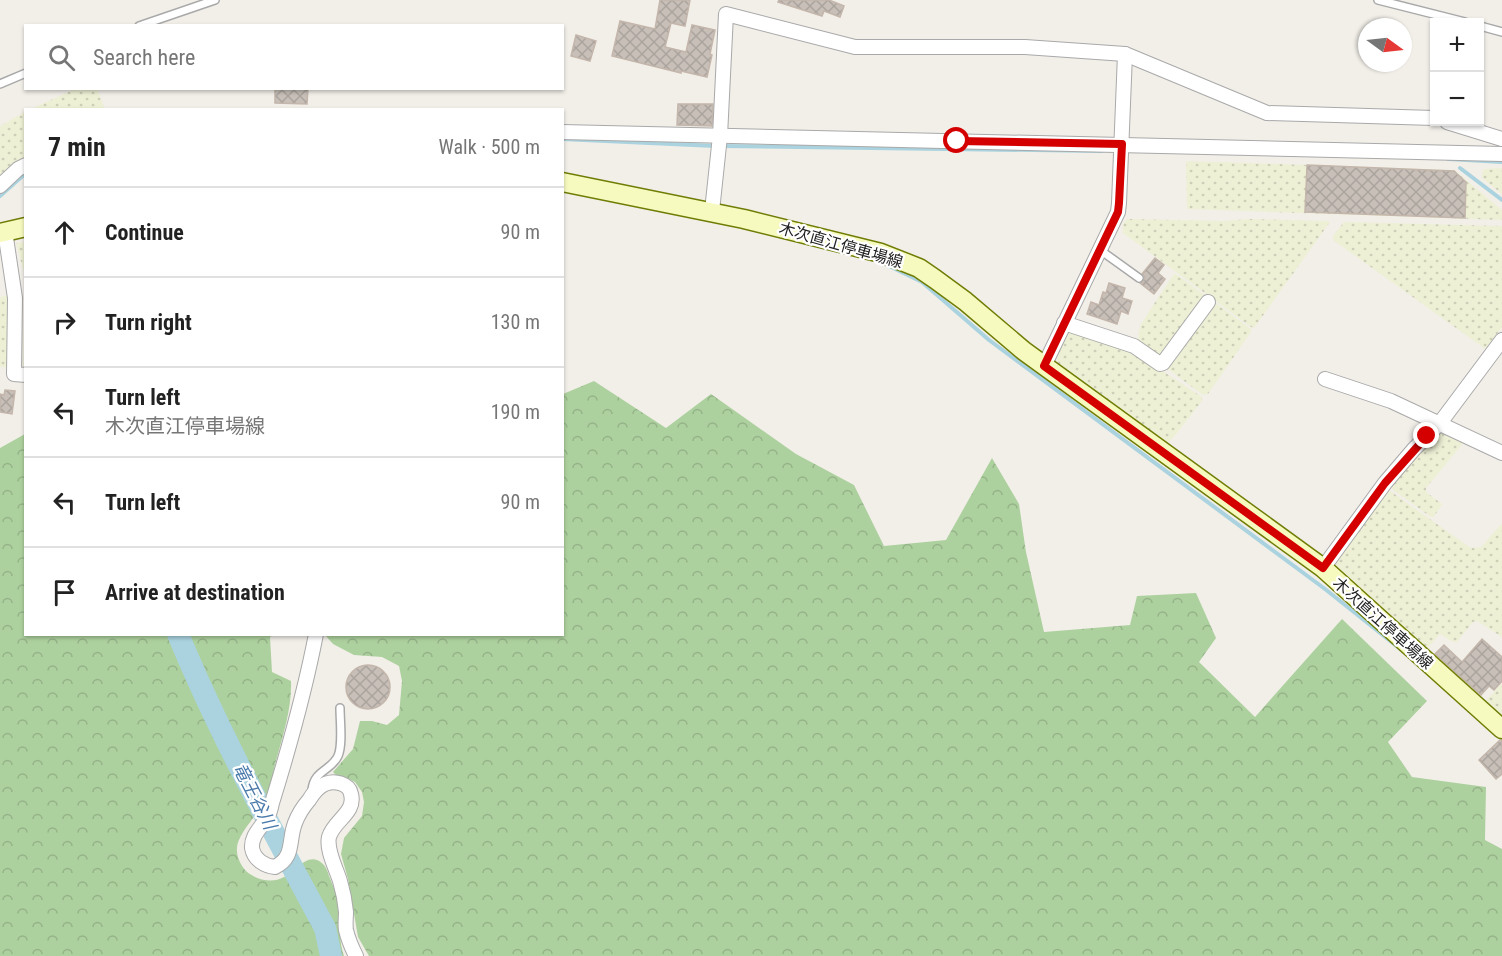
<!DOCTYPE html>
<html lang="en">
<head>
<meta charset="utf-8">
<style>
  :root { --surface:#fff; --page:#f2f2f2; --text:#222; --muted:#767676; --line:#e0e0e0 }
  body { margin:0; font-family:"Roboto Condensed","Noto Sans JP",sans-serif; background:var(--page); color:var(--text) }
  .controls { position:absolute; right:18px; top:18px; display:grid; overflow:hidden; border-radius:0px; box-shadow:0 2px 4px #0004 }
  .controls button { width:54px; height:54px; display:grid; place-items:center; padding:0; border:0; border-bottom:2px solid var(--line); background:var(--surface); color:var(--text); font:30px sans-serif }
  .compass { position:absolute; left:1358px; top:18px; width:54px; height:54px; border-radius:50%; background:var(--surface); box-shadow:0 2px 4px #0004; rotate:105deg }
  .stop { position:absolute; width:18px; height:18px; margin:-14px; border:4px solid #d40000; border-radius:50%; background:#fff }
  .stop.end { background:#d40000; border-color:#fff; box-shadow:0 2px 6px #0008 }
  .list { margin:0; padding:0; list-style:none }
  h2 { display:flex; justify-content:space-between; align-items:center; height:78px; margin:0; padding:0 24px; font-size:26px }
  h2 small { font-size:20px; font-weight:400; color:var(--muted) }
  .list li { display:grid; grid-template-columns:39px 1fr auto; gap:18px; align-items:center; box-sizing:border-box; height:90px; padding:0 24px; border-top:2px solid var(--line) }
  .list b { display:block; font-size:22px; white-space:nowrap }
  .list p { margin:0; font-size:20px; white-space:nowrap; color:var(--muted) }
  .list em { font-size:20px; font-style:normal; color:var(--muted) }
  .icon { flex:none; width:33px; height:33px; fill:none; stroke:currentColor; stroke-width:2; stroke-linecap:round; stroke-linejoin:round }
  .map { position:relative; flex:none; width:1502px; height:956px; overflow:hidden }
  .search { position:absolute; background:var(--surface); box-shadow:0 2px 4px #0004; left:24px; top:24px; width:540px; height:66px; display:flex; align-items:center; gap:15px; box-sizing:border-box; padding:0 21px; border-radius:0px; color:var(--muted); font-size:22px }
  .panel { position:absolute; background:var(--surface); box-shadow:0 2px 4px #0004; left:24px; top:108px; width:540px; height:528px; border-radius:0px }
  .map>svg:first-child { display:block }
  .farmland { fill:url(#farmland-dots) }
  .forest { fill:url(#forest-crowns) }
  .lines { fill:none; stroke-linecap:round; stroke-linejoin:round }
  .stream { stroke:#aad3df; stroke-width:4 }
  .river { stroke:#aad3df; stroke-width:22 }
  .building { fill:url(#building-cross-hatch); stroke:#c4b6ab; stroke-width:1.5 }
  .lane-casing { stroke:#a9a9a9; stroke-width:10 }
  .street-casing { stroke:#a9a9a9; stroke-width:16 }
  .secondary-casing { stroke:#707d05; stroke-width:21 }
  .lane { stroke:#fff; stroke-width:7 }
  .street { stroke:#fff; stroke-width:14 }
  .secondary { stroke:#f7fabf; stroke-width:18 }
  .route { stroke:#d40000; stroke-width:8 }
  .labels { text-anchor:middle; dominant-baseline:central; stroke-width:4.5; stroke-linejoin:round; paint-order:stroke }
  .street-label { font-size:16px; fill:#222; stroke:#fff }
  .water-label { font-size:18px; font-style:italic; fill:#4a7aab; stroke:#fff }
</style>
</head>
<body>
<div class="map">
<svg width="1502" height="956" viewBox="0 0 1502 956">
  <defs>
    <pattern id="farmland-dots" width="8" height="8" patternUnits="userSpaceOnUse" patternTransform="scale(1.5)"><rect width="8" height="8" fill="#eef0d5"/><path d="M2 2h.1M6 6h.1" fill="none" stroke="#ccceb7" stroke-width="1.8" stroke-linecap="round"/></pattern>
    <pattern id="forest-crowns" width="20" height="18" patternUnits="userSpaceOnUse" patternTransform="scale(1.5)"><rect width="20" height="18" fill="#add19e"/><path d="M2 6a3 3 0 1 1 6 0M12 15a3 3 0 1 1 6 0" fill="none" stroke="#95b388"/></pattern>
    <pattern id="building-cross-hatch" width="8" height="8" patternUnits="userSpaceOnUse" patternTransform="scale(1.5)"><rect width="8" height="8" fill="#c7bfb8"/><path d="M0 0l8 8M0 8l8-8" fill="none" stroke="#aba49e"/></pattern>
  </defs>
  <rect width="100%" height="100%" fill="#f2efe9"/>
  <g class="farmland">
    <path d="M77 88 97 89 105 109H31Z"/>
    <path d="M25 112V156L0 178V126Z"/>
    <path d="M1187 161 1454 170 1502 210V220L1187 209 1186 163Z"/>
    <path d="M1502 168V194L1482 178V173L1484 169Z"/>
    <path d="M1127 219 1225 221 1248 219 1326 221 1330 222 1254 328 1251 327 1123 233V224Z"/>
    <path d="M1344 222 1502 226V327L1486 348H1484L1333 240V236Z"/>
    <path d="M25 242V369H23L25 276 16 243Z"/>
    <path d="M1176 274 1207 297 1163 359 1141 344 1138 338 1140 326 1152 307 1173 275Z"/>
    <path d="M9 295 10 367H0V297Z"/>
    <path d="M1213 301 1251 329V332L1208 394 1203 395 1165 367Z"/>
    <path d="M1069 330 1131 350 1202 397V401L1173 438 1167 443H1163L1059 365 1057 358Z"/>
    <path d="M1439 430 1465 441 1426 488V492L1442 504 1434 517H1431L1393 490 1390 485Z"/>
    <path d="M1384 490 1390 491 1471 548 1481 547 1502 523V637L1477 621 1473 622 1457 642 1451 641 1440 634 1426 650 1335 568 1337 558Z"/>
    <path d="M1502 683V718L1485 702Z"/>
  </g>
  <g class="forest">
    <path d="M594 381 666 428 711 394 796 454 854 485 884 546 946 540 992 458 1019 504 1026 552 1044 632 1130 625 1137 596 1196 593 1216 638 1199 662 1255 717 1342 619 1427 701 1388 742 1412 777 1486 787 1485 840 1502 849V956H369L358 937 348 879 341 854 344 838 362 816 364 802 362 792 355 782 345 777 336 775 333 772 353 749 360 721H372L387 725 399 715 402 681 399 666 382 657 354 655 333 644 325 635 562 634 563 394Z"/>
    <path d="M25 434 26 634 273 635 270 637 272 672 291 681C292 708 283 735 276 761 273 772 272 785 267 796 261 813 235 834 237 851 237 858 242 867 246 871 256 880 272 884 284 877 296 871 308 850 323 864 326 867 328 872 329 876 334 887 338 899 339 911 340 926 339 942 344 956H0V448Z"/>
  </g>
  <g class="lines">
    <g class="stream">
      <path d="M562 139 715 146"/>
      <path d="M722 146 1102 151"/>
      <path d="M1448 159 1502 162"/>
      <path d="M1460 168 1502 200"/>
      <path d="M0 196 26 173"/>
      <path d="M887 265 922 282 989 340 1325 589 1404 652"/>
    </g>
    <path class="river" d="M178 634C220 736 273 831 325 928L331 956"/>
  </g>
  <g class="building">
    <path d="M660 0H690L685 26 671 23 665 47 686 52 692 25 715 30 710 54 712 55 707 77 681 71V73L612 56 620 21 655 29Z"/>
    <path d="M779 0H829L844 6 840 17 824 11 822 16 778 2Z"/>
    <path d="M576 35 596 41 590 61 571 56Z"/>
    <path d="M275 88H308L307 104 275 103Z"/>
    <path d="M678 104H713L712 126 677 125Z"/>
    <path d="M1307 165 1454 171 1466 182 1465 218 1305 212Z"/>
    <path d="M1155 258 1164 265 1158 273 1165 279 1154 294 1140 283 1143 282 1145 277 1142 274Z"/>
    <path d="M1109 283 1125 288 1122 298 1132 301 1128 314 1121 311 1117 324 1087 314 1091 302 1099 305 1103 292 1106 293Z"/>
    <path d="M5 390 15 391 12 414 0 412V394L4 395Z"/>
    <path d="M1482 639 1502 657V681L1494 690 1489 686 1481 695 1435 654 1444 645 1462 662Z"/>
    <circle cx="368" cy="687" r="22"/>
    <path d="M1500 740H1502V774L1496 779 1479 760Z"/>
  </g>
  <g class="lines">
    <defs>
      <g id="lane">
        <path d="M1378 0 1465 22"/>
        <path d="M139 26 215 0"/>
        <path d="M1480 26 1502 32"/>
        <path d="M0 84 26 73"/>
        <path d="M1100 250 1139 278"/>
        <path d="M312 790C314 770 331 771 338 756 343 745 340 721 340 708"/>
      </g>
      <g id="street">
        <path d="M1447 122 1502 139"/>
        <path d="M562 132 1502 154"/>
        <path d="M0 186 18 169 26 165"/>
        <path d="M712 211 720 136 726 14 855 47H1025L1125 54 1267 113 1434 118"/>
        <path d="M5 231 15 298 14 374 26 375"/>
        <path d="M1064 323 1134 346 1160 364 1163 363 1208 302"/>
        <path d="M1044 366 1118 212 1119 203 1125 54"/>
        <path d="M1325 379 1391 401 1502 453"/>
        <path d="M1323 568 1385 483 1414 449 1440 423 1502 340"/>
        <path d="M316 634C305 691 289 748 272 803 271 808 270 812 268 816 262 827 251 835 252 848 254 860 265 866 275 867 295 857 288 841 295 823 298 815 303 807 309 800 313 794 317 787 325 784 334 780 349 783 351 794 356 813 334 820 329 837 326 850 336 868 340 881 343 891 345 901 346 912 346 918 345 924 346 930 348 939 352 948 356 956"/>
      </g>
      <g id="secondary">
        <path d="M562 182 744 219 881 253 919 268 935 279 965 301 1024 351 1323 568 1502 729"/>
        <path d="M0 233 26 227"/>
      </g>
    </defs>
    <use href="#lane" class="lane-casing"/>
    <use href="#street" class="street-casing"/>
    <use href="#secondary" class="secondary-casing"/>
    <use href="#lane" class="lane"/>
    <use href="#street" class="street"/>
    <use href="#secondary" class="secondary"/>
  </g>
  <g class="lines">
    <path class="route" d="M957 141 1122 144 1119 203 1118 212 1044 366 1323 568 1385 483 1427 436"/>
  </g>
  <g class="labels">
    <g class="street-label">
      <text transform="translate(841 245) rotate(16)">木次直江停車場線</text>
      <text transform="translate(1383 623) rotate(42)">木次直江停車場線</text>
    </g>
    <g class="water-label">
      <text transform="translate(255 796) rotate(63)">竜王谷川</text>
    </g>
  </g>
</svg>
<div class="controls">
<button>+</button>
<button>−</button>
</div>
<svg class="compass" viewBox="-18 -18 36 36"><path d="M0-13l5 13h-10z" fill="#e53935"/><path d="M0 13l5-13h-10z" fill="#767676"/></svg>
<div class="stop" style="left:957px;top:141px"></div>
<div class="stop end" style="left:1427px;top:436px"></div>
<div class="search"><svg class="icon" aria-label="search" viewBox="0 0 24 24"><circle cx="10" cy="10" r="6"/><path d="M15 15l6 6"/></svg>Search here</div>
<section class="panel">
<h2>7 min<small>Walk · 500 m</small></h2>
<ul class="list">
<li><svg class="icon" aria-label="ahead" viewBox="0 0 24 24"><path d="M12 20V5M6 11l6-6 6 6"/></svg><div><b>Continue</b></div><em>90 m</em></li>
<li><svg class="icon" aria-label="right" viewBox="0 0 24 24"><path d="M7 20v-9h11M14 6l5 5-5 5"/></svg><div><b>Turn right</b></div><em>130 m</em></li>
<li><svg class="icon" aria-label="left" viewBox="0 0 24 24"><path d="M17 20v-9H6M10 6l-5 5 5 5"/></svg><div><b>Turn left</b><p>木次直江停車場線</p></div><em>190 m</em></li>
<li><svg class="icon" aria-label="left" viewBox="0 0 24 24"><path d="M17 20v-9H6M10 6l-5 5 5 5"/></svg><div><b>Turn left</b></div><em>90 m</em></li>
<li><svg class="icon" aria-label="arrive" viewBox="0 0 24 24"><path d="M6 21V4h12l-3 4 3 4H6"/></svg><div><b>Arrive at destination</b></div></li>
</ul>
</section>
</div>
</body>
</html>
